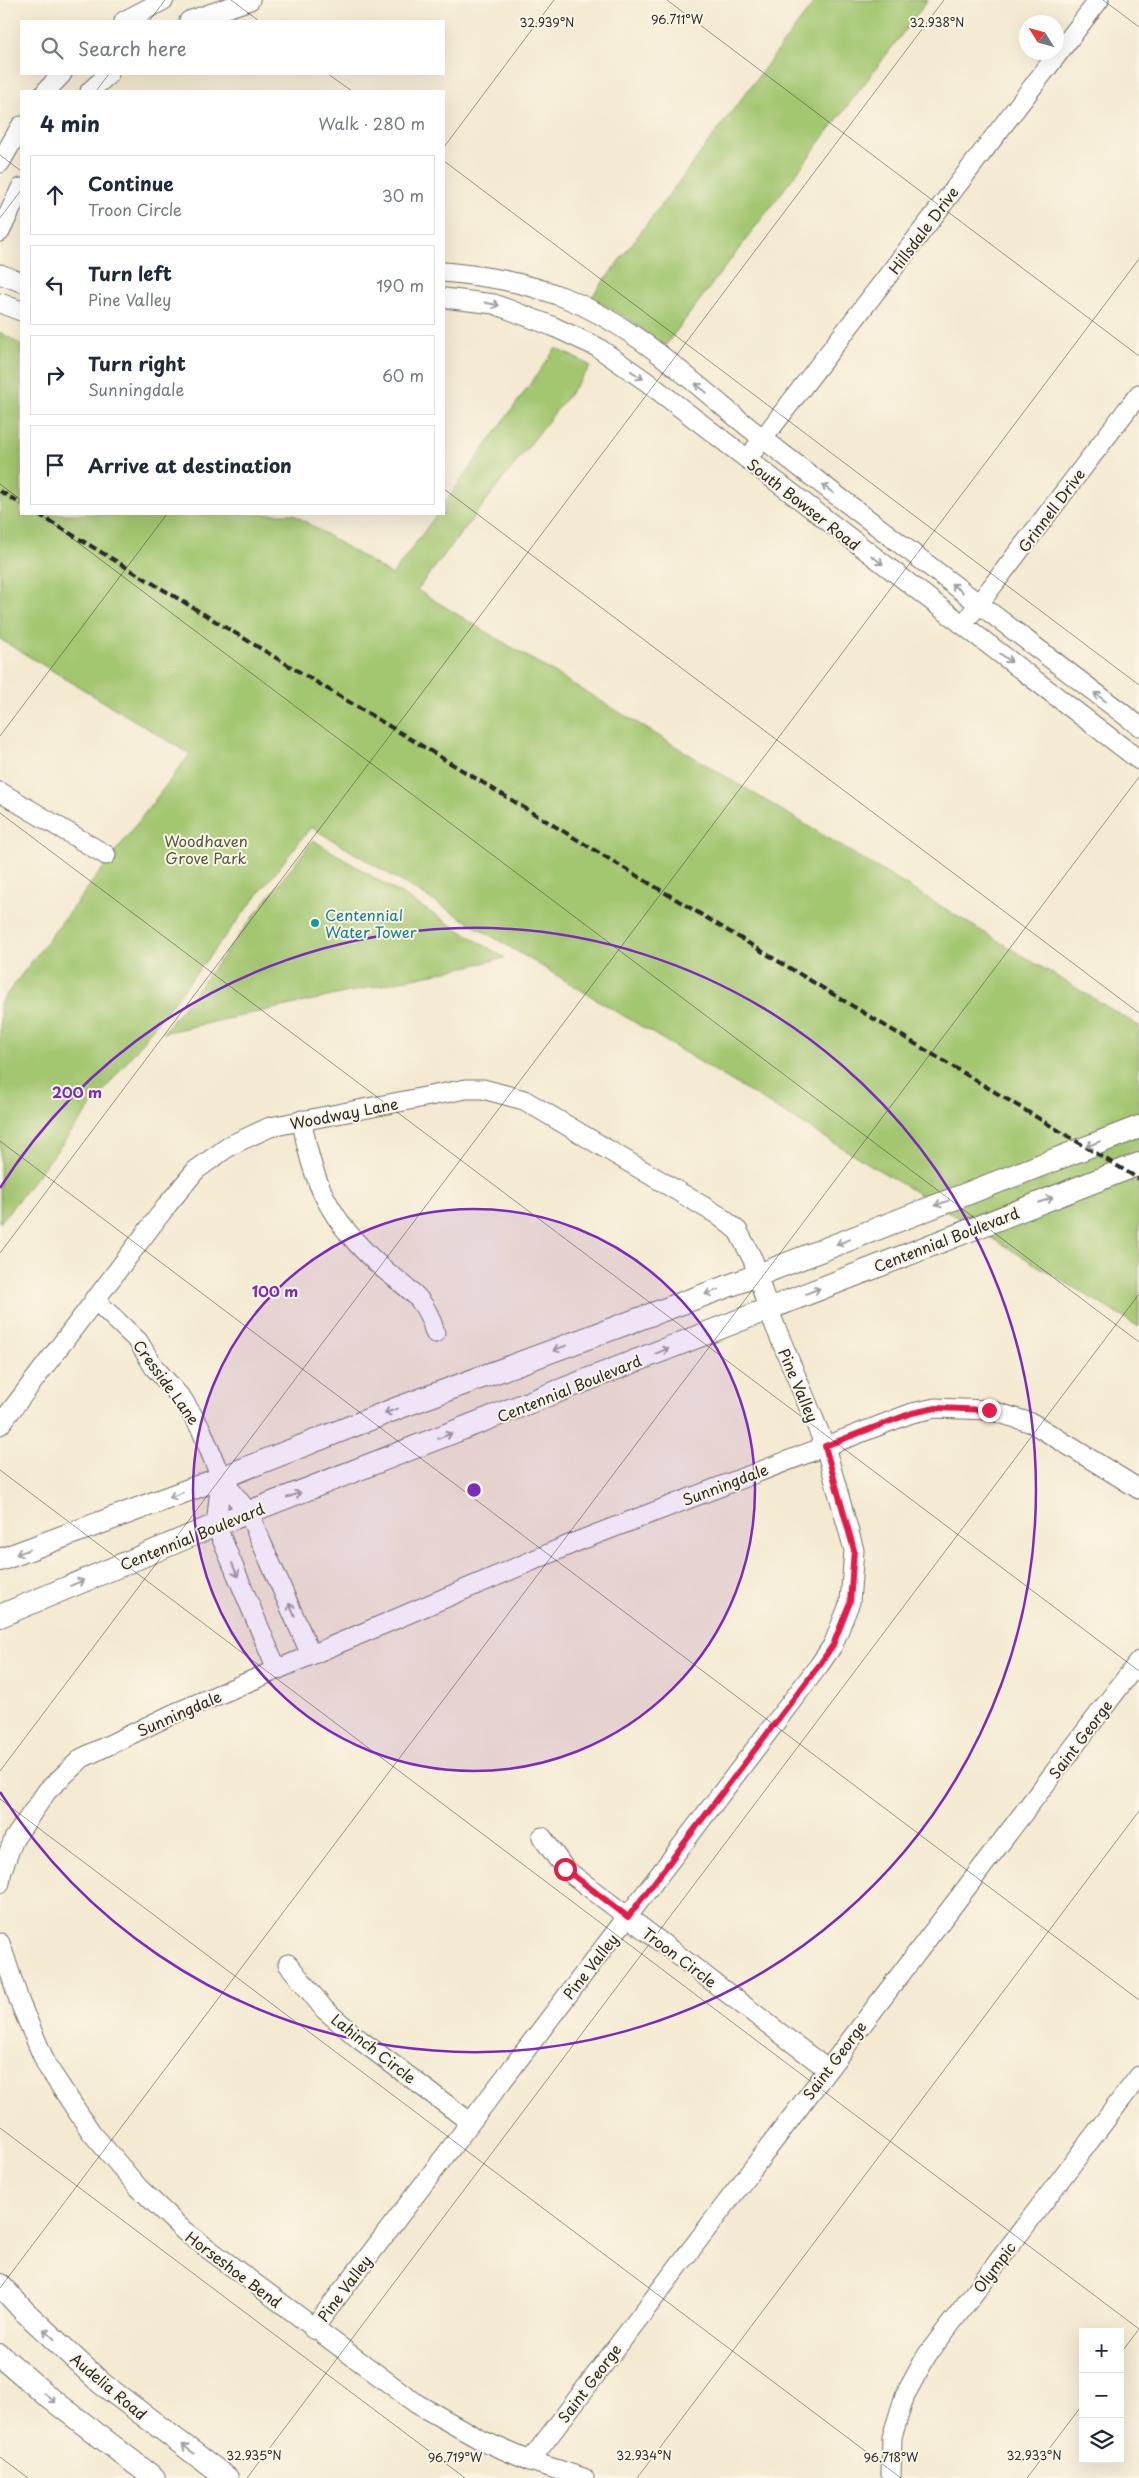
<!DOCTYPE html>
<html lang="en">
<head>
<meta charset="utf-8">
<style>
  :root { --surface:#fff; --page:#f2f2f3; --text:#1f2937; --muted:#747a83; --line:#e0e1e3 }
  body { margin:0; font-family:"Playpen Sans",sans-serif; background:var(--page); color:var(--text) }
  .controls { position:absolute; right:15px; bottom:15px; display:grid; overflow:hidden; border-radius:0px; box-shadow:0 5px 20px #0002 }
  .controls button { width:45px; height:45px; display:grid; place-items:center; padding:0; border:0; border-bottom:1px solid var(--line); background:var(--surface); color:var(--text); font:25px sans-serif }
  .compass { position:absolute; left:1019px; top:15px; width:45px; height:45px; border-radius:50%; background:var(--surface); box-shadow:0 5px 20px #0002; rotate:307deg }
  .stop { position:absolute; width:15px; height:15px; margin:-11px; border:4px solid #e11d48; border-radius:50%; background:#fff }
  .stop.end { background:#e11d48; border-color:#fff; box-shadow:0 1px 5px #0008 }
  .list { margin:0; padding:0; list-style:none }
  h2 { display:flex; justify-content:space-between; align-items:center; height:65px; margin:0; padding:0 20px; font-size:21px }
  h2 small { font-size:16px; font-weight:400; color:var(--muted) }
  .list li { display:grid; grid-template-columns:32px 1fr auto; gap:15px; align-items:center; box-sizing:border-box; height:80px; margin:0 10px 10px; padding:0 10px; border:1px solid var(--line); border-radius:0px }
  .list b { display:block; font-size:19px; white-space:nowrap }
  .list p { margin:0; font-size:16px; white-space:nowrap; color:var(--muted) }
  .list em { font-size:16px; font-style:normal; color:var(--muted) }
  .icon { flex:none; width:28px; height:28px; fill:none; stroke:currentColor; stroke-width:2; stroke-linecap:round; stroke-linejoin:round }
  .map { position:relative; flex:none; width:1139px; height:2478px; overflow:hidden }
  .search { position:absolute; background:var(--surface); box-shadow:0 5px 20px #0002; left:20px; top:20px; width:425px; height:55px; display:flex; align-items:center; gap:12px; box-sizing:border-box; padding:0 18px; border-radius:0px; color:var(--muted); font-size:19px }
  .panel { position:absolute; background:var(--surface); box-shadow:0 5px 20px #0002; left:20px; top:90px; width:425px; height:425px; border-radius:0px }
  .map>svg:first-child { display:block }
  .green { fill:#a3c670; stroke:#67784e }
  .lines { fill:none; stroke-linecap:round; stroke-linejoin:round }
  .minor-casing { stroke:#716e65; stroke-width:21 }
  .major-casing { stroke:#716e65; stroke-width:24 }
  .minor { stroke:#fff; stroke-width:19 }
  .major { stroke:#fff; stroke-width:22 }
  .rail { stroke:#2b2b2b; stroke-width:4; stroke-dasharray:8 4; stroke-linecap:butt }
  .oneway { stroke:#a0a0a0 }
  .route { stroke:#e11d48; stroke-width:6 }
  .ticks { fill:none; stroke:#2b2b2b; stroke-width:1; stroke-opacity:0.45 }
  .ring { fill:none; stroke:#7b2cbf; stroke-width:2.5 }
  .culture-dot { fill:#0f9aa8; stroke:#fcf5e5; stroke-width:2 }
  .labels { text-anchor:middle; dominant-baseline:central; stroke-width:4; stroke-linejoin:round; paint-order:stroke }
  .street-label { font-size:15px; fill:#2b2b2b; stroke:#fcf5e5 }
  .park-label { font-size:15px; fill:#4f5a40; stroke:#fcf5e5 }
  .culture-label { font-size:15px; fill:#0d838f; stroke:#fcf5e5; text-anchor:start }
  .ticks-label { font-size:12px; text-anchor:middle; fill:#2b2b2b; stroke:#fcf5e5; stroke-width:4; stroke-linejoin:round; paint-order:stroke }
  .centre { fill:#7b2cbf; stroke:#fcf5e5; stroke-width:2.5 }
  .ring-label { font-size:15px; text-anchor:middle; font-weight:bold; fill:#7b2cbf; stroke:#fcf5e5; stroke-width:4; stroke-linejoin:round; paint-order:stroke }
</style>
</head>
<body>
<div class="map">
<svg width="1139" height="2478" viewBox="0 0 1139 2478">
  <rect width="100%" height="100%" fill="#fcf5e5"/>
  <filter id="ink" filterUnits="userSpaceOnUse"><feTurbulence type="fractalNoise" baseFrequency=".02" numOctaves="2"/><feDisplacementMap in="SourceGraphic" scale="10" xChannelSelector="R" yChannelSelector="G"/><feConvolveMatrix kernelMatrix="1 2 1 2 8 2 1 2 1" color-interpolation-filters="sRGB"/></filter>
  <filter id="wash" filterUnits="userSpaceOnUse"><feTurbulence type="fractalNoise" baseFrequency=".0096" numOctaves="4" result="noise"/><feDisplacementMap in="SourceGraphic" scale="20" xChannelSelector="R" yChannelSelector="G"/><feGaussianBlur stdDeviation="1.12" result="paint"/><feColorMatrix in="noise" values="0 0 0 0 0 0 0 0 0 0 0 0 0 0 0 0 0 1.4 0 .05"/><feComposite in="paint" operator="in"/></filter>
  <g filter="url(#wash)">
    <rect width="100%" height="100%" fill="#f4ead1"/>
    <g class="green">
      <path d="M816 0H928L665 346 627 318 591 298Z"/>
      <path d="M0 332 21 345V514H293L392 575 437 514H444V504L556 348 591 366 417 590 1139 1026V1327L311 827 0 1223V1003L190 754 0 639Z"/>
      <path d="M313 840 505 958 163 1033Z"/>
    </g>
  </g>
  <g filter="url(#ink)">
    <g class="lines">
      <defs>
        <g id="minor">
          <path d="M124 21 164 0"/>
          <path d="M189 21 250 0"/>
          <path d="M46 91 62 74"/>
          <path d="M90 91 109 74"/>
          <path d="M0 163 21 126"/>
          <path d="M0 232 21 188"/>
          <path d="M444 272C487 276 523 282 563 297 642 328 700 391 766 441 890 537 1015 632 1139 726"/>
          <path d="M0 274 21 282"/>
          <path d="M444 298 494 304 552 326 597 347 647 382 1139 760"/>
          <path d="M0 303 21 311"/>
          <path d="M755 449 1099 0"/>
          <path d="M971 614 1139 394"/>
          <path d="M0 792 106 855"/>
          <path d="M302 1120C311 1182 332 1223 379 1265 406 1289 425 1294 435 1333"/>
          <path d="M94 1299 138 1341 154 1367 183 1400 201 1429 221 1478 248 1512 311 1655"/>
          <path d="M0 1425 168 1204 196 1170 231 1145 270 1127 466 1089H483L524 1100 718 1215 738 1231 753 1260 768 1309 825 1446 854 1550 850 1602 833 1645 820 1664 313 2329"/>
          <path d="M221 1478 216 1525 277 1670"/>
          <path d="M542 1837 565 1869 827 2069"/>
          <path d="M0 1883 2 1870 14 1839 47 1791 82 1758 173 1714 576 1542 912 1413 935 1408 989 1410 1032 1423 1139 1489"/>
          <path d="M0 1943 20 2003 47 2066 91 2132 138 2187 184 2231 417 2404 481 2440 530 2461 584 2478"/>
          <path d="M288 1964 324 2009 360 2040 470 2122"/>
          <path d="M530 2461 1139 1661"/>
          <path d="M891 2478 892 2437 905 2395 927 2355 1139 2076"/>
        </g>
        <g id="major">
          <path d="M0 1560 221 1478 398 1408 758 1275 1139 1127"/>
          <path d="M0 1616 216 1525 1139 1164"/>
          <path d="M0 2285 24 2311 101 2383 227 2478"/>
          <path d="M0 2355 46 2395 154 2478"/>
        </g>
      </defs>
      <use href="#minor" class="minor-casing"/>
      <use href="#major" class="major-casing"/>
      <use href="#minor" class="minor"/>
      <use href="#major" class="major"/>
      <g class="rail">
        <path d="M0 491 21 504"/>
        <path d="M38 514 1139 1179"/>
      </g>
    </g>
    <defs><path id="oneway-shaft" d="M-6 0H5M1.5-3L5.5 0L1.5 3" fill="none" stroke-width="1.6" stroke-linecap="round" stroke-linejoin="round" transform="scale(1.25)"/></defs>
    <g class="oneway">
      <use href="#oneway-shaft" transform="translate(492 304) rotate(12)"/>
      <use href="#oneway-shaft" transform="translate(637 375) rotate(34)"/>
      <use href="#oneway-shaft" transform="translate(701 388) rotate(-140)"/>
      <use href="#oneway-shaft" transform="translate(828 489) rotate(-143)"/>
      <use href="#oneway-shaft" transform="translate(877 560) rotate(37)"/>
      <use href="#oneway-shaft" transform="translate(957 588) rotate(-143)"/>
      <use href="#oneway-shaft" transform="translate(1006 658) rotate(37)"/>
      <use href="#oneway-shaft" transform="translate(1100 697) rotate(-143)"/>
      <use href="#oneway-shaft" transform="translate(1093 1144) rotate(159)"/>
      <use href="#oneway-shaft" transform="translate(1046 1200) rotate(-21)"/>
      <use href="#oneway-shaft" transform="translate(942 1203) rotate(159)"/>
      <use href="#oneway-shaft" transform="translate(843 1242) rotate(159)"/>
      <use href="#oneway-shaft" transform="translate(813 1291) rotate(-21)"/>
      <use href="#oneway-shaft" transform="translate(712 1292) rotate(160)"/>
      <use href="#oneway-shaft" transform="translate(560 1348) rotate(160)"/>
      <use href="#oneway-shaft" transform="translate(662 1351) rotate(-22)"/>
      <use href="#oneway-shaft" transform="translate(391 1411) rotate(159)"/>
      <use href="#oneway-shaft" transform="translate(445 1436) rotate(-21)"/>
      <use href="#oneway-shaft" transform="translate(176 1495) rotate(160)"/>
      <use href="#oneway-shaft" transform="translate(294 1495) rotate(-21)"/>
      <use href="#oneway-shaft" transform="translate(23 1552) rotate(160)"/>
      <use href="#oneway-shaft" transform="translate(235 1570) rotate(67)"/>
      <use href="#oneway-shaft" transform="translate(77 1583) rotate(-23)"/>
      <use href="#oneway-shaft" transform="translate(292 1610) rotate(-114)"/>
      <use href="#oneway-shaft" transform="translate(49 2334) rotate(-137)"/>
      <use href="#oneway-shaft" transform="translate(50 2398) rotate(39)"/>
      <use href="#oneway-shaft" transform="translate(188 2449) rotate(-143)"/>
    </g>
  </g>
  <g class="lines" filter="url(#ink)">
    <path class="route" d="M565 1869 628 1917 820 1664 833 1645 850 1602 854 1550 825 1446 912 1413 936 1408 989 1410"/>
  </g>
  <path class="ticks" d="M231 0 259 21M667 0 1139 356M1103 0 1139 27M149 21 165 0M328 74 352 91M96 91 109 74M444 147 554 0M0 155 21 171M444 161 1139 685M0 218 21 190M0 484 21 500M444 489 1139 1013M40 514 1139 1342M0 736 167 514M0 813 1139 1671M0 1141 1139 2000M0 1253 944 0M0 1470 1139 2329M0 1771 1139 259M0 1799 901 2478M0 2128 465 2478M0 2288 1139 777M1120 2354 1139 2329M0 2457 28 2478M247 2478 1139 1294M637 2478 1139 1811M1027 2478 1083 2404"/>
  <circle cx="474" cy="1490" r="281" fill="#7b2cbf" fill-opacity=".12"/>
  <g class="ring">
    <circle cx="474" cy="1490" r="281"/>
    <path d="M0 1188A562 562 0 1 1 0 1792"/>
  </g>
  <circle class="culture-dot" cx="315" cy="923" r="5"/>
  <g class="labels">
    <g class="street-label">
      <text transform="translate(923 230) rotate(-53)">Hillsdale Drive</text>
      <text transform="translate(804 504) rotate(38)">South Bowser Road</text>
      <text transform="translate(1051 510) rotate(-53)">Grinnell Drive</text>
      <text transform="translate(344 1113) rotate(-11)">Woodway Lane</text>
      <text transform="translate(946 1239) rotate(-21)">Centennial Boulevard</text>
      <text transform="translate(167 1382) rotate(54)">Cresside Lane</text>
      <text transform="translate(799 1385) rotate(67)">Pine Valley</text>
      <text transform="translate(569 1388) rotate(-22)">Centennial Boulevard</text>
      <text transform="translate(725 1484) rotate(-21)">Sunningdale</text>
      <text transform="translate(192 1536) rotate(-22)">Centennial Boulevard</text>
      <text transform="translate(179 1713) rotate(-24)">Sunningdale</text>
      <text transform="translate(1080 1739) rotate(-53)">Saint George</text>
      <text transform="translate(680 1957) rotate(37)">Troon Circle</text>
      <text transform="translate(590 1966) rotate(-52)">Pine Valley</text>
      <text transform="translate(374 2048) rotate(38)">Lahinch Circle</text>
      <text transform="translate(834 2060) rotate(-53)">Saint George</text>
      <text transform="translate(994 2267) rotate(-53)">Olympic</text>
      <text transform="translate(234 2269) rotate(37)">Horseshoe Bend</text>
      <text transform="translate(344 2288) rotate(-53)">Pine Valley</text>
      <text transform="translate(589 2383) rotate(-53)">Saint George</text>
      <text transform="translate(109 2386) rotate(40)">Audelia Road</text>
    </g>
    <g class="park-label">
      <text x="206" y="840">Woodhaven<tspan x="206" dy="17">Grove Park</tspan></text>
    </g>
    <g class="culture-label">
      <text x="325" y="914">Centennial<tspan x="325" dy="17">Water Tower</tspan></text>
    </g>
  </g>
  <g class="ticks-label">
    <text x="677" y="24">96.711°W</text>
    <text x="547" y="27">32.939°N</text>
    <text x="937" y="27">32.938°N</text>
    <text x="254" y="2460">32.935°N</text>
    <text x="644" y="2460">32.934°N</text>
    <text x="1034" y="2460">32.933°N</text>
    <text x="455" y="2462">96.719°W</text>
    <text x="891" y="2462">96.718°W</text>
  </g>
  <circle cx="474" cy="1490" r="8" class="centre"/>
  <g class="ring-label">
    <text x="77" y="1098">200 m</text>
    <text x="275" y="1297">100 m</text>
  </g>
</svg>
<div class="controls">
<button>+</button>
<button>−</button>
<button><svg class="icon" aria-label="layers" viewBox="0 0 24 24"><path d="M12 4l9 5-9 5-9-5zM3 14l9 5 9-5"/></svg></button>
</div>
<svg class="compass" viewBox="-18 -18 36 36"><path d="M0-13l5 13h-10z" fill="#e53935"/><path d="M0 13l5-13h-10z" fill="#747a83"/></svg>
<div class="stop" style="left:565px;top:1869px"></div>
<div class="stop end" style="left:989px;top:1410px"></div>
<div class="search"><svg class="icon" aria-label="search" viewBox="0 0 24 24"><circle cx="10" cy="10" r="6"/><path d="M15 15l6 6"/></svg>Search here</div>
<section class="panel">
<h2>4 min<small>Walk · 280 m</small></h2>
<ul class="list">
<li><svg class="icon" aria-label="ahead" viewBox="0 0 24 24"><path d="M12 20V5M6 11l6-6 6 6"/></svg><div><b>Continue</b><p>Troon Circle</p></div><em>30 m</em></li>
<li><svg class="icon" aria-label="left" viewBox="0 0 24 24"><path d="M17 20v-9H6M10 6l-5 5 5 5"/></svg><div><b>Turn left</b><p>Pine Valley</p></div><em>190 m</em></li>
<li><svg class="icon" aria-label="right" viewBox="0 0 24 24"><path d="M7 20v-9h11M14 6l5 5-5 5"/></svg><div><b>Turn right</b><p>Sunningdale</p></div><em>60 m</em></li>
<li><svg class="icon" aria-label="arrive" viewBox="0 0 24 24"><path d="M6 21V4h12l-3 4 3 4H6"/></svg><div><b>Arrive at destination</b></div></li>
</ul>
</section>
</div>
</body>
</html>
